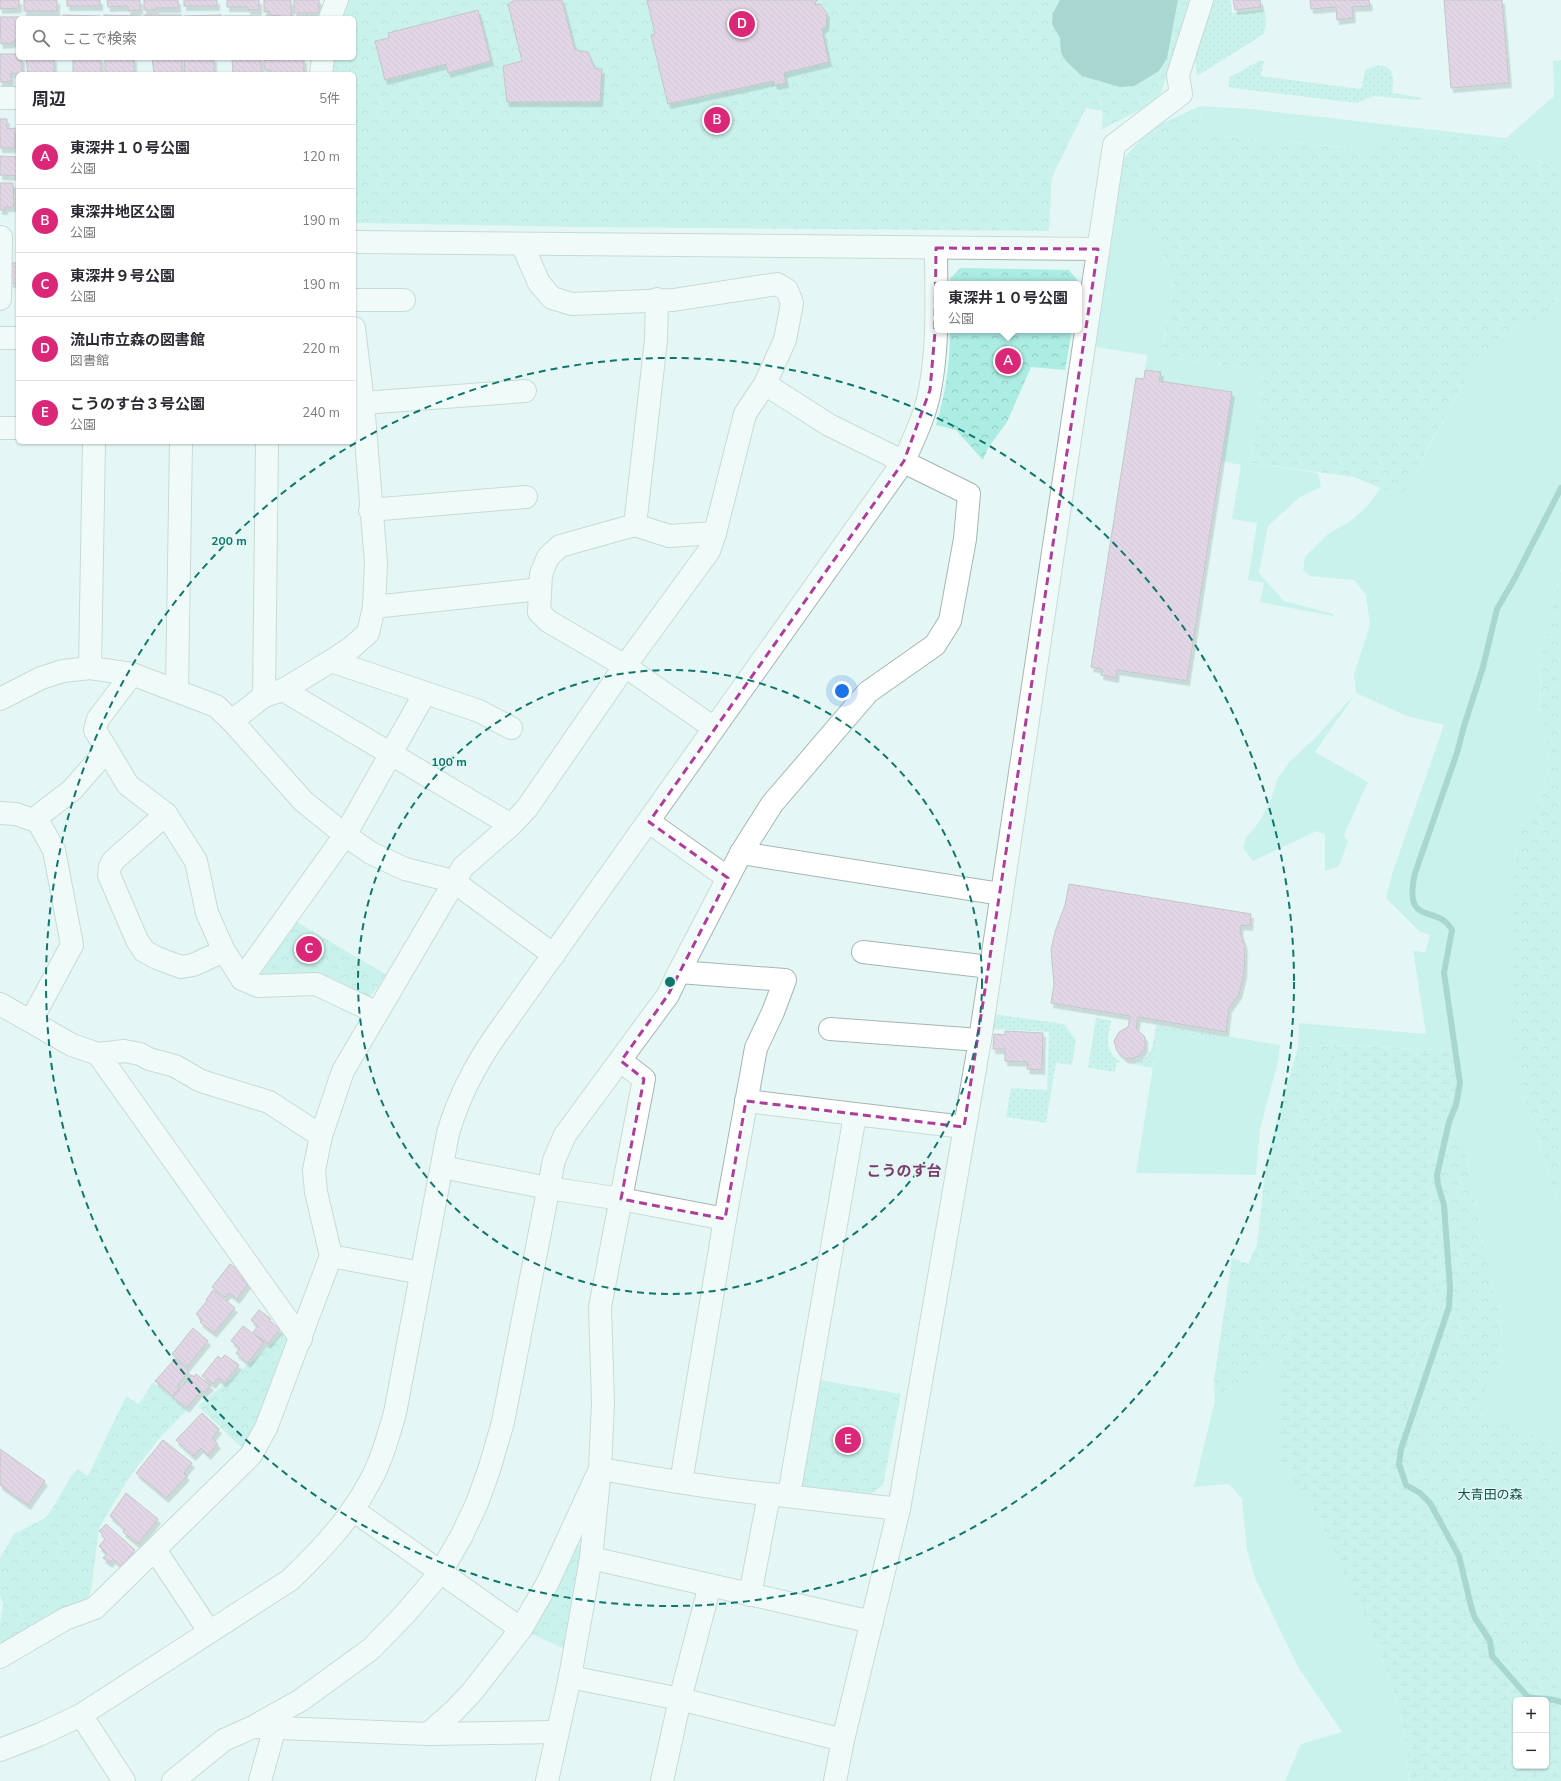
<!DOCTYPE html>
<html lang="ja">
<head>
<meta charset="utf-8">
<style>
  :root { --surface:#fff; --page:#f2f2f3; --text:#2b2b33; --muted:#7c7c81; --line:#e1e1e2; --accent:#db2777 }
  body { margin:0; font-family:"Nunito Sans","Noto Sans JP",sans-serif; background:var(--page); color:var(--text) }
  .controls { position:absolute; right:12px; bottom:12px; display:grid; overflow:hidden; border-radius:6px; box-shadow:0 1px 3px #0004 }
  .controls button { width:36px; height:36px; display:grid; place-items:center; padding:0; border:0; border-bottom:1px solid var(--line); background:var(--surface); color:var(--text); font:20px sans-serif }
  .you { position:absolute; left:842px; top:691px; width:14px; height:14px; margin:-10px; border:3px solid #fff; border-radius:50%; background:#1a73e8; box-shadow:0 0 0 6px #1a73e833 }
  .badge { display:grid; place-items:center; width:26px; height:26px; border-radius:50%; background:var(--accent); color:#fff; font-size:13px; font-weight:700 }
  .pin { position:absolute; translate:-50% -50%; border:2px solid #fff; box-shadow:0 1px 4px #0006 }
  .popup { position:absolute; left:934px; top:281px; width:148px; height:52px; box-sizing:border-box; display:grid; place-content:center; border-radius:6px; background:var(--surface); filter:drop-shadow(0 1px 3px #0005); font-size:13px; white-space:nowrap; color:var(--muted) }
  .popup b { font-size:15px; color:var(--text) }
  .popup::after { content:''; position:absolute; left:50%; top:100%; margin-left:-8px; border:8px solid transparent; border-top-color:var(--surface) }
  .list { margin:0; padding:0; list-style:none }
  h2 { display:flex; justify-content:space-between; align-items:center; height:52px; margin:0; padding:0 16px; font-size:17px }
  h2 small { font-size:13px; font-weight:400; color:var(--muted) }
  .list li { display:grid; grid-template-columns:26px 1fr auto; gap:12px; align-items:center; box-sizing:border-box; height:64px; padding:0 16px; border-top:1px solid var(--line) }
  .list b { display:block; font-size:15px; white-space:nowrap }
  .list p { margin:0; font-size:13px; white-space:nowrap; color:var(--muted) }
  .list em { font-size:13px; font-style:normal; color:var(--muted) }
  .icon { flex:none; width:22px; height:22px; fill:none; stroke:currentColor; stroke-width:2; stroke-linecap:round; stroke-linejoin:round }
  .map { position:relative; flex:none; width:1561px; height:1781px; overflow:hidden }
  .search { position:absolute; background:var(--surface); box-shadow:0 1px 3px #0004; left:16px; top:16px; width:340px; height:44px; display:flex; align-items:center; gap:10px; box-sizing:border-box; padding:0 14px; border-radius:6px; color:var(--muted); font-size:15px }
  .panel { position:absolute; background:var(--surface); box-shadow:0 1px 3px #0004; left:16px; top:72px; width:340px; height:372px; border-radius:6px }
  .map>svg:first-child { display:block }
  .grass { fill:#abece3 }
  .forest { fill:url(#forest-crowns) }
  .wetland { fill:url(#wetland-marsh); fill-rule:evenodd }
  .garden { fill:url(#garden-dots) }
  .water { fill:#61ada4 }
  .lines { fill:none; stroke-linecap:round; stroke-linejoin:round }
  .stream { stroke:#61ada4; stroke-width:6 }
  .building { fill:url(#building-back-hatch); stroke:#998b95; filter:url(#shadow) }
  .minor-casing { stroke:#a4b6b4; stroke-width:24 }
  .minor { stroke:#fff; stroke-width:22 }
  .marked { fill:none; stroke:#ae3d99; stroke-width:3; stroke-dasharray:8 5; stroke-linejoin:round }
  .ring { fill:none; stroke:#0f766e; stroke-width:2; stroke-dasharray:7 5 }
  .labels { text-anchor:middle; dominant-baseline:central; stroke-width:3; stroke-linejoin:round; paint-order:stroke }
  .park-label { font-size:13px; fill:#0f524c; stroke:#e4f7f4 }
  .quarter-label { font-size:15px; font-weight:bold; fill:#783f6c; stroke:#e4f7f4 }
  .centre { fill:#0f766e; stroke:#e4f7f4; stroke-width:2 }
  .ring-label { font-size:12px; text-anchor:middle; font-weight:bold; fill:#0f766e; stroke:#e4f7f4; stroke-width:3; stroke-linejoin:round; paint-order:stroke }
</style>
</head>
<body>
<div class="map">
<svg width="1561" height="1781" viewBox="0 0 1561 1781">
  <defs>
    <pattern id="forest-crowns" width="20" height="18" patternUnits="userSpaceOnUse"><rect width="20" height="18" fill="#abece3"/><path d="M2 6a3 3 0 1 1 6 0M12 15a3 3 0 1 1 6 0" fill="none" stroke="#92cac2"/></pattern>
    <pattern id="wetland-marsh" width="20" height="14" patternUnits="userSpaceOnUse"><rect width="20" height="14" fill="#abece3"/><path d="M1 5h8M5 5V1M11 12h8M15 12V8" fill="none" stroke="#92cac2"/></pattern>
    <pattern id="garden-dots" width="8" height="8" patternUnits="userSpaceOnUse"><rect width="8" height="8" fill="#abece3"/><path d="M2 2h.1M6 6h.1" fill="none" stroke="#92cac2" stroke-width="1.8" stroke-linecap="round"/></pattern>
    <pattern id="building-back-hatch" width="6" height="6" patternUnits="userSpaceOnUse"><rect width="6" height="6" fill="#dfacd2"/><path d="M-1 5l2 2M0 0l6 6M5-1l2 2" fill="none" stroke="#be93b3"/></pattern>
    <filter id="shadow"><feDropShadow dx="2.5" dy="4.5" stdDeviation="0" flood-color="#0004"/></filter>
  </defs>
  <rect width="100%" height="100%" fill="#e4f7f4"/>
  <g class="grass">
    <path d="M1561 60V172L1497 141 1392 128 1387 141 1370 150 1202 134 1200 106 1250 109 1506 138 1554 96 1553 61Z"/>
    <path d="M1115 220 1153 235 1174 277 1161 356 1264 371 1250 463 1318 473 1321 487 1300 497 1268 526 1259 573 1284 601 1334 614 1333 616 1260 602 1264 583 1248 580 1257 523 1232 519 1241 465 1221 461 1232 392 1159 381 1160 372 1145 370 1147 355 1095 347Z"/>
    <path d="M1561 286V568L1540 663 1541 715 1550 761 1544 794 1519 829 1514 869 1526 1101 1561 1213V1456L1536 1435 1483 1417 1484 1389 1502 1360 1501 1318 1486 1257 1464 1141 1442 1124 1460 1104 1457 1051 1333 1045 1298 1047 1299 1023 1426 1034 1413 950 1425 953 1430 935 1420 932 1386 898 1393 871 1444 725 1407 716 1356 693 1315 752 1368 782 1344 835 1348 842 1339 866 1325 871V835L1317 831 1253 861 1243 848 1246 838 1259 822 1270 802 1278 778 1290 761 1314 739 1356 693 1354 674 1370 625 1366 595 1354 580 1310 576 1303 570 1305 557 1328 534 1352 520 1369 504 1380 488 1401 497 1414 478 1425 454 1478 358 1496 350 1525 324 1548 313Z"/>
    <path d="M1159 1030 1216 1040 1226 1036 1280 1045 1278 1062 1260 1129 1256 1175 1136 1173Z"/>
    <path d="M1290 1332 1280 1364 1300 1489 1319 1518 1347 1583 1366 1618 1394 1691 1405 1735 1409 1781H1285L1301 1744 1342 1732 1298 1667 1255 1578 1247 1550 1242 1499 1229 1484 1194 1487 1215 1400 1234 1385 1253 1377Z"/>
  </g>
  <g class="forest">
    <path d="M347 0H1189L1162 91 1153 103 1101 130 1103 111 1086 108 1052 177 1049 231 574 227 358 223 354 220V74H331L332 58H354V18H342Z"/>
    <path d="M1200 106 1202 134 1369 150 1387 141 1392 128 1497 141 1561 172V286L1548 313 1525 324 1496 350 1478 358 1425 453 1414 478 1401 497 1354 477 1250 463 1264 371 1161 356 1174 277 1153 235 1115 220 1123 159 1152 128Z"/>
    <path d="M960 268 1069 270 1080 283 1079 287V284H950V279Z"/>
    <path d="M950 330H1072L1065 370 1031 367 1007 422 988 448 983 460 956 430 936 425C946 393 950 363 950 330Z"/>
    <path d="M1561 568V1213L1526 1101 1512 1034 1514 869 1519 829 1544 794 1550 761 1541 715 1540 662Z"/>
    <path d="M297 922 387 975 365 1003 256 976Z"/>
    <path d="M1333 1045 1342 1084 1337 1107 1314 1139 1312 1158 1319 1213 1317 1247 1297 1299 1290 1332 1253 1377 1234 1385 1215 1400 1214 1380 1232 1258 1248 1264 1257 1245 1265 1172 1273 1135 1298 1047Z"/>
    <path d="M1442 1124 1464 1141 1486 1257 1501 1318 1502 1360 1485 1389 1483 1417 1536 1435 1561 1456V1707L1522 1686 1499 1657 1494 1634 1441 1554 1414 1502 1406 1468V1389L1439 1274 1428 1177V1126Z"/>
    <path d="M284 1331 290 1340 266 1409 243 1449 198 1406 259 1355Z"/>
    <path d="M814 1379 901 1394 883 1485 866 1498 796 1489Z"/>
    <path d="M153 1382 187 1410 158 1440 129 1478 99 1528 91 1591 85 1605 0 1648V1623L3 1605 0 1595V1558L14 1534 47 1517 72 1475 78 1469 88 1476 126 1396 139 1404Z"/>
    <path d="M571 1542 588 1548 570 1651 525 1631Z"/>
  </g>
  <path class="wetland" d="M1333 1045 1457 1051 1460 1104 1442 1124 1428 1127V1177L1439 1274 1406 1389V1468L1414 1502 1441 1554 1494 1634 1499 1657 1522 1686 1561 1707V1781H1409L1405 1735 1394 1691 1366 1618 1347 1583 1319 1518 1279 1459 1280 1364 1290 1332 1297 1299 1317 1247 1319 1213 1312 1158 1314 1139 1337 1107 1342 1084ZM1516 1700H1546V1766H1516Z"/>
  <g class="garden">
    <path d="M1211 0H1231L1232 13 1265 10 1266 24 1264 34 1197 76 1194 55Z"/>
    <path d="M346 58H350L354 74H344Z"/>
    <path d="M1259 61H1264L1261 76 1361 89 1365 71C1374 64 1389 61 1393 77 1394 82 1392 87 1393 93L1423 98 1419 100 1374 96 1356 103 1232 88 1228 86 1230 77Z"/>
    <path d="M994 1014 1064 1024 1076 1040 1072 1065 1056 1063 1046 1123 1006 1117 1011 1088 1047 1090 1049 1032 991 1029Z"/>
    <path d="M1096 1018 1111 1020C1108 1040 1103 1050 1122 1063L1117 1062 1115 1072 1088 1068Z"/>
    <path d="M1156 1025 1226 1036 1216 1040 1159 1030 1153 1068 1132 1064C1154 1059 1153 1044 1156 1025Z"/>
  </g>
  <path class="water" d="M1060 0H1178L1167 58 1159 71 1134 86 1120 87 1082 76 1066 61 1061 53 1060 38 1052 24 1053 13Z"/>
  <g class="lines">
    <path class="stream" d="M1561 488 1515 578 1497 609 1483 667 1464 726 1457 753 1415 873C1403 929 1436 902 1452 930L1444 973 1460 1083 1456 1105 1449 1122 1437 1175 1438 1185 1444 1205 1450 1287 1449 1307 1401 1449 1399 1464 1406 1485 1420 1493 1430 1503 1459 1556 1472 1610 1475 1618 1490 1641 1492 1656 1528 1697C1539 1700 1551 1697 1561 1702"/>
  </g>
  <g class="building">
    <path d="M0 0H19V8L0 9Z"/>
    <rect x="24" y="0" width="33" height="11"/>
    <rect x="67" y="0" width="33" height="6"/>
    <path d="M107 0H140V10L128 11V6L108 7Z"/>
    <path d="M144 0H178V8H156V10H144Z"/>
    <rect x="184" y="0" width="33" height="6"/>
    <path d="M227 0H259V10H248V7H227Z"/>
    <path d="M264 0H291V17L269 15V11L264 12Z"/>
    <rect x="294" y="0" width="25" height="13"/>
    <path d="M515 0H562L575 50 588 52 595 69H602L600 102H507L503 66 522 61 508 4Z"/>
    <path d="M647 0H818L815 2 816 5 820 4 827 13 826 27 822 29 829 62 784 73 786 83 775 85 774 81 668 104 651 35 655 34Z"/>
    <path d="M1233 0H1260L1261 7 1235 10Z"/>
    <path d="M1310 0H1369L1370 6 1352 7 1353 18 1337 20 1336 7 1311 9Z"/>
    <path d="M1444 0H1502L1509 83 1451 88Z"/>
    <path d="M478 10 491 61 448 73 446 64 385 80 375 41 389 38 388 33Z"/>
    <path d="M63 15 100 16V18H63Z"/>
    <path d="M104 15 141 16 142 18H104Z"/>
    <rect x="144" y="15" width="37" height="3"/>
    <path d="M221 15V18H184V16Z"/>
    <rect x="224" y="16" width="37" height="2"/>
    <path d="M0 17H20L18 18V41H13V43L1 44Z"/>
    <rect x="25" y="17" width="32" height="1"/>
    <path d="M0 54H18V58H22V74L11 73V82H0Z"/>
    <path d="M26 58H54V73L28 74Z"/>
    <rect x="73" y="58" width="28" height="16"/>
    <rect x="105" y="58" width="29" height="15"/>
    <path d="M152 58H182V72L181 74H154Z"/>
    <path d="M184 58H214V73L213 74H185Z"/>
    <path d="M232 58H261V72L260 74H233Z"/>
    <path d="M304 59V74H271V70H264V60Z"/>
    <path d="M0 119H7V129L15 128V148H0Z"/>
    <path d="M0 156 18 157V176L0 175Z"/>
    <path d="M0 183H13L14 207H5V210H0Z"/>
    <path d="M12 263H18V283H11Z"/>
    <path d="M1145 370 1161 372 1159 381 1232 392 1187 681 1117 670 1116 678 1101 675 1102 669 1091 667 1136 378 1144 379Z"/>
    <path d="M1069 884 1251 914 1250 926 1241 925 1240 932 1245 946 1244 974 1239 994 1229 1008 1226 1032 1138 1017 1136 1029 1145 1037V1048L1139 1056 1130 1059 1125 1058 1117 1051 1114 1041 1119 1032 1128 1027 1130 1016 1051 1003 1054 984 1051 950 1055 932 1065 905Z"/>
    <path d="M1005 1031 1043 1033 1042 1070 1027 1069 1028 1062 1005 1061V1049H993L994 1034 1005 1035Z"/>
    <path d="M230 1264 239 1271 237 1272 243 1277 242 1278 248 1284 237 1299 229 1293 225 1297 212 1287Z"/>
    <path d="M213 1290 235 1308 214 1333 200 1322 202 1320 196 1314 207 1301 206 1300Z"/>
    <path d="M259 1310 271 1319 269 1321 280 1329 268 1344 253 1332 258 1326 251 1320Z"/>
    <path d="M243 1326 264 1342 248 1363 236 1353 240 1348 231 1341Z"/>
    <path d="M193 1328 208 1341 187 1367 172 1354Z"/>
    <path d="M225 1355 239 1365 224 1383 218 1378 213 1384 202 1376 218 1356 221 1359Z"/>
    <path d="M175 1359 189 1371 177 1386 180 1388 173 1396 155 1381Z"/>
    <path d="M196 1374 211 1386 202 1394 200 1392 187 1408 173 1397 192 1375 194 1377Z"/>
    <path d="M202 1413 219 1429 212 1438 218 1444 208 1455 201 1448 193 1456 176 1440Z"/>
    <path d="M163 1440 192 1463 184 1473 187 1476 166 1498 136 1473Z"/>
    <path d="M0 1449 45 1481 28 1505 0 1485Z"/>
    <path d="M126 1493 158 1519 138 1544 123 1532 125 1529 110 1516Z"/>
    <path d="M106 1524 135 1550 121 1566 113 1559 110 1563 103 1558 107 1554 99 1546 105 1539 102 1536 103 1535 99 1531Z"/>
  </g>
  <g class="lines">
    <defs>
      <g id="minor">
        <path d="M330 18 337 0"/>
        <path d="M321 74 323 58"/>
        <path d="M0 98H18"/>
        <path d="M354 242 1098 249"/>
        <path d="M0 299 1 237"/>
        <path d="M354 300H404"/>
        <path d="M0 338H18"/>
        <path d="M363 403 525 391"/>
        <path d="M0 428H18"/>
        <path d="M370 510 526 497"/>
        <path d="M635 525 656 340 657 299"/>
        <path d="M374 607 540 589"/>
        <path d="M331 661 479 711 511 728"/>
        <path d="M90 668 94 442"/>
        <path d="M132 674 98 719 95 730 128 785 166 814 196 861 207 913 224 951 242 979 258 986 316 984 377 1013"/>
        <path d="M177 690 181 442"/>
        <path d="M283 690 511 825"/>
        <path d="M264 696 267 442"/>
        <path d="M0 699 41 678 63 671 90 668 132 674 216 706 232 721 303 801 345 835 371 853 405 869 453 881 554 955"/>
        <path d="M232 721 264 696 283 690 331 661 351 648 368 633 374 607 376 563 363 403 354 328"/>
        <path d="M714 728 625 666 548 621 539 612 541 574 548 557 560 546 635 525 669 536 715 533"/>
        <path d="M0 813 16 814 33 820 72 790 107 750"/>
        <path d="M166 814 113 861 110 867 109 875 137 940 144 951 157 958 181 967 193 965 224 951"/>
        <path d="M649 822 728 878"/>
        <path d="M741 853 1001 894"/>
        <path d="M863 952 990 967"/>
        <path d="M679 972 785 980 773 1012 756 1048 725 1219 681 1482"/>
        <path d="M242 979 345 835 425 693"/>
        <path d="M0 1004 72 1045 98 1054 124 1051 140 1054 149 1059 175 1066 201 1081 269 1102 321 1136"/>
        <path d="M31 1021 72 945 54 850 36 818"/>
        <path d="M830 1029 980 1040"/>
        <path d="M98 1054 301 1339"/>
        <path d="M746 1101 964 1127"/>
        <path d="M442 1167 548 1188 621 1199 725 1219"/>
        <path d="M331 1256 421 1273"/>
        <path d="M789 1495 855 1115"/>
        <path d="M353 1510 521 1629"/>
        <path d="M155 1550 209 1631"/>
        <path d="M591 1558 872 1622"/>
        <path d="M750 1595 769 1495"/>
        <path d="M0 1657 65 1619 95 1608 251 1455 266 1428 331 1256 316 1192 314 1170 321 1136 343 1071 463 867 511 825 527 808 625 666 709 551 715 533 745 414 765 384 785 340 792 303 787 290 777 284 673 300 572 304 552 298 539 283 522 244"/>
        <path d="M570 1677 680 1699 843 1740"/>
        <path d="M81 1715 124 1781"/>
        <path d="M254 1727 428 1734 557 1732"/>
        <path d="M428 1734 454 1711 472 1692 521 1629 548 1582 600 1469 603 1403 600 1307 644 1079 621 1061"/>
        <path d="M0 1750 41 1734 81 1715 290 1580C320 1551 348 1522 368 1485 381 1463 388 1437 395 1413L448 1133C459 1096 475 1065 497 1034L904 461C914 438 926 414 930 389 939 343 936 295 936 248"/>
        <path d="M173 1781 224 1740 253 1727 301 1700 371 1649 405 1614 441 1572 462 1535 477 1503 489 1470 503 1422 554 1160 565 1135 668 995 679 972 741 853 772 804 868 692 935 645 950 621 965 539 969 494 829 425 765 384"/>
        <path d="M260 1781 275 1727"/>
        <path d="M547 1781 570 1677 591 1558 600 1469C656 1478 712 1489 769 1494 812 1499 856 1504 899 1509"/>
        <path d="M662 1781 680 1699 710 1585"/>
        <path d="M835 1781 843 1740 899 1509 980 1040 1114 145 1181 94 1178 75 1202 0"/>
      </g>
    </defs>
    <use href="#minor" class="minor-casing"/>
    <use href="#minor" class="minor"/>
  </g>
  <path d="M0 0H1561V1781H0ZM936 248 1098 249 964 1127 746 1101 725 1219 621 1199 644 1079 621 1061 668 995 728 878 649 822 904 461 930 390 935 332Z" fill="#e4f7f4" fill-opacity=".55" fill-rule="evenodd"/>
  <path class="marked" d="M936 248 1098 249 964 1127 746 1101 725 1219 621 1199 644 1079 621 1061 668 995 728 878 649 822 904 461 930 390 935 332Z"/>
  <g class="ring">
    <circle cx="670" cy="982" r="312"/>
    <circle cx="670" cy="982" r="624"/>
  </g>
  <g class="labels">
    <g class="park-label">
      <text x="1490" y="1495">大青田の森</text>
    </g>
    <g class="quarter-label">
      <text x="904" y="1171">こうのす台</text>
    </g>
  </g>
  <circle cx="670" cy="982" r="6" class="centre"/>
  <g class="ring-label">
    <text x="229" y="545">200 m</text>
    <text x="449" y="766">100 m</text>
  </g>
</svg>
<div class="controls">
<button>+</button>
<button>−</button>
</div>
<div class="you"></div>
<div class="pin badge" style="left:1008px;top:361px">A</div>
<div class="popup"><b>東深井１０号公園</b>公園</div>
<div class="pin badge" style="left:717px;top:120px">B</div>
<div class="pin badge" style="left:309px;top:949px">C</div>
<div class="pin badge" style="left:742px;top:24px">D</div>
<div class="pin badge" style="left:848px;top:1440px">E</div>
<div class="search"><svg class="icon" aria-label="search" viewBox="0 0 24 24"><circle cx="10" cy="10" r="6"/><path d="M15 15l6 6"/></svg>ここで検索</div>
<section class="panel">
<h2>周辺<small>5件</small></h2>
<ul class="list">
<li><span class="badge">A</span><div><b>東深井１０号公園</b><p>公園</p></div><em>120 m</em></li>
<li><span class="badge">B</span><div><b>東深井地区公園</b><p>公園</p></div><em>190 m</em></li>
<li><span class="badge">C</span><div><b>東深井９号公園</b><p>公園</p></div><em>190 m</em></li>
<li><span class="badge">D</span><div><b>流山市立森の図書館</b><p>図書館</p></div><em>220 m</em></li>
<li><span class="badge">E</span><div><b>こうのす台３号公園</b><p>公園</p></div><em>240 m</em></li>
</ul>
</section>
</div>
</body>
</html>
